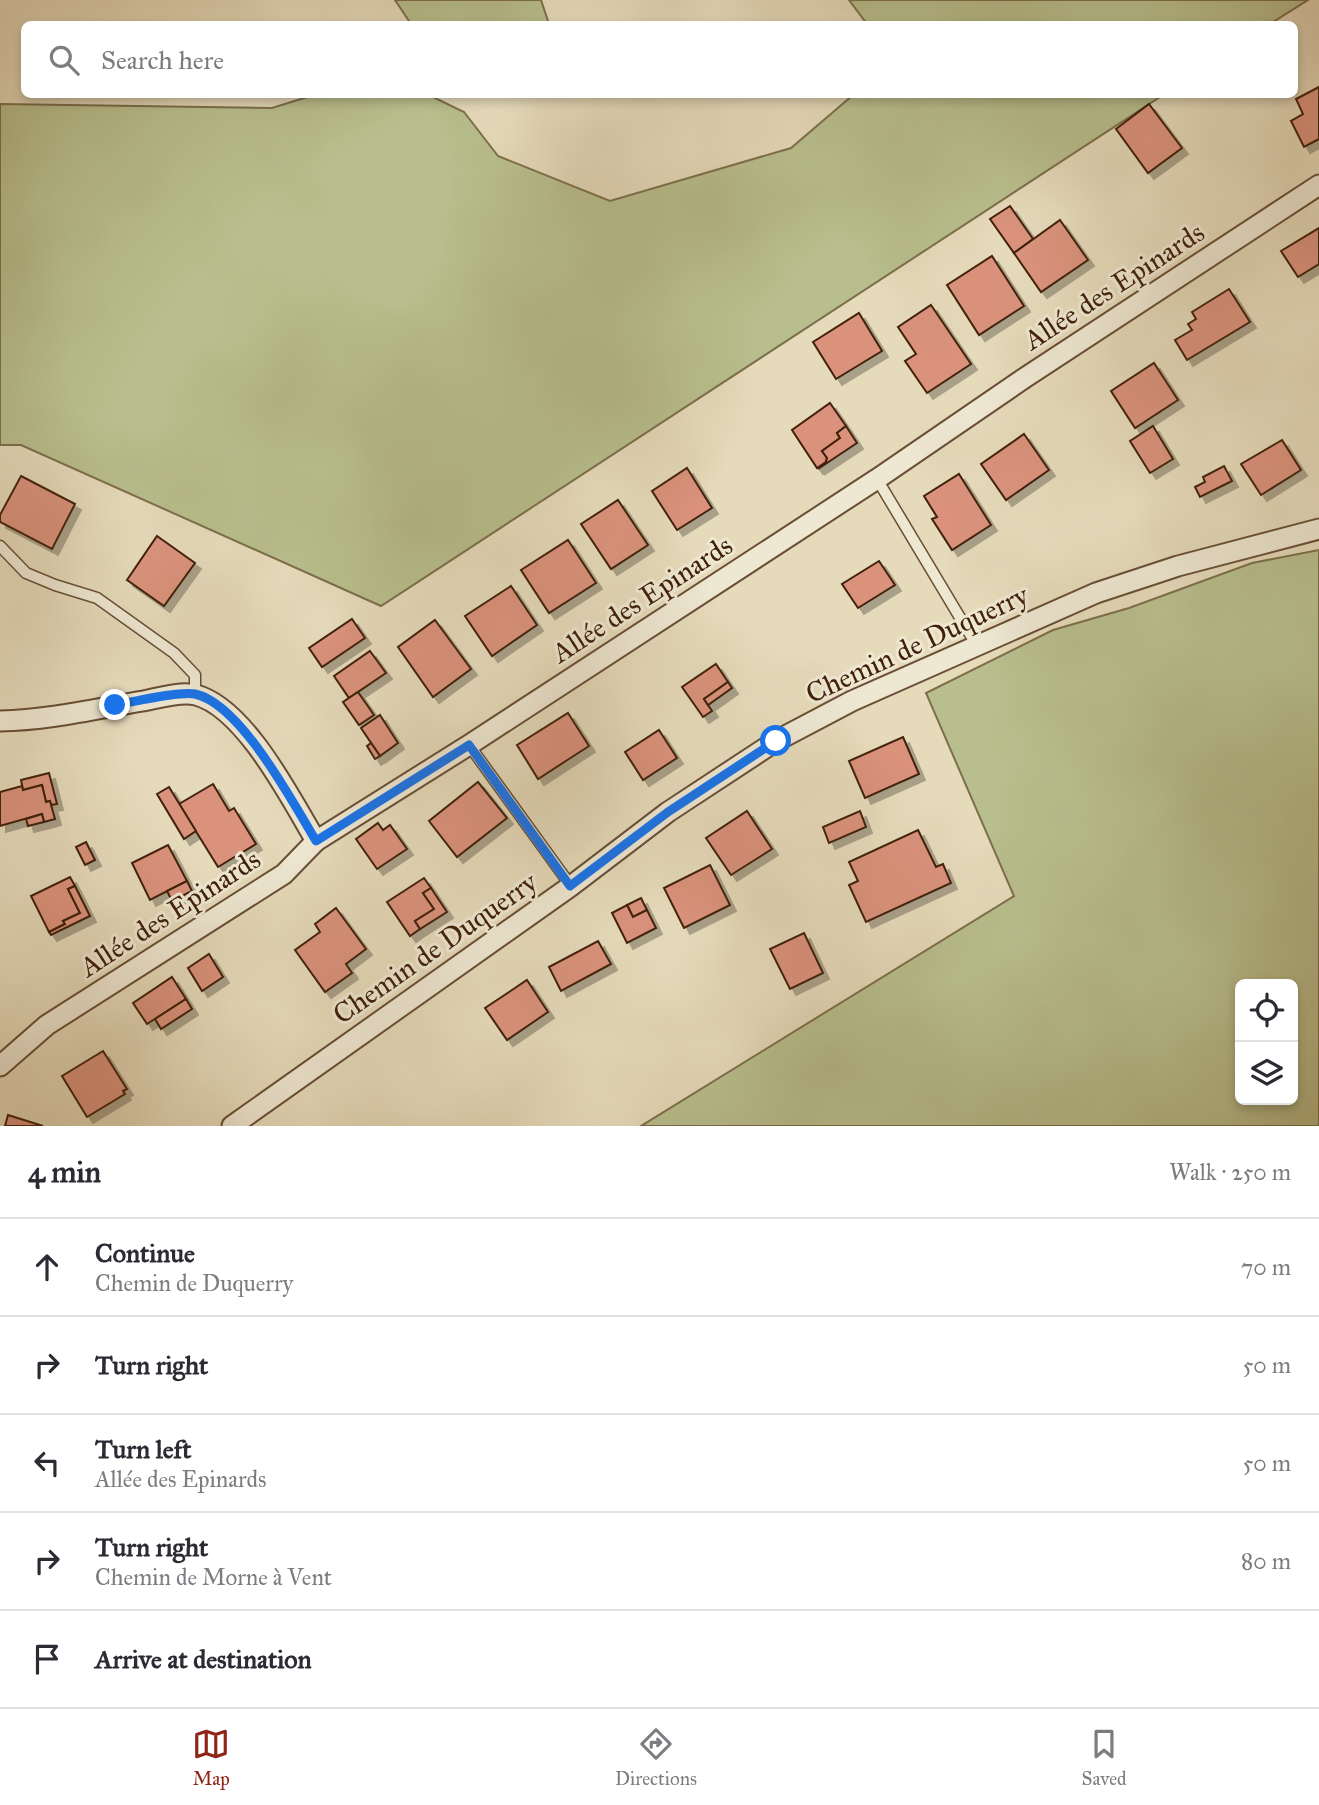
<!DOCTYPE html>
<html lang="en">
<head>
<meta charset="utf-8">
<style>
  :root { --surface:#fff; --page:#f7f7f7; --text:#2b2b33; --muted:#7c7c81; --line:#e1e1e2; --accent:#8f2418 }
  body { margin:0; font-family:"IM FELL Great Primer",serif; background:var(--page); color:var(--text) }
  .controls { position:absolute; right:21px; bottom:21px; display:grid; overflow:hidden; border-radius:10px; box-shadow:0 4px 10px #0003 }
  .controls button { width:63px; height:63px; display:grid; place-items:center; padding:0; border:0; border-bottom:2px solid var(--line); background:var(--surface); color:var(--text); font:35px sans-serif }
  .stop { position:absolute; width:21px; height:21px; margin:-16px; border:5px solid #1a73e8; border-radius:50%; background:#fff }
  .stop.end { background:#1a73e8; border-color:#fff; box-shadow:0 2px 7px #0008 }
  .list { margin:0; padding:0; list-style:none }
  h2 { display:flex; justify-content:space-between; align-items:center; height:91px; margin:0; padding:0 28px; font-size:30px }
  h2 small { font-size:23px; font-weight:400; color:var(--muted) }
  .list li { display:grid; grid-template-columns:46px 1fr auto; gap:21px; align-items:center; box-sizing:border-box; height:98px; padding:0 28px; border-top:2px solid var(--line) }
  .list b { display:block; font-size:26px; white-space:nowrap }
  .list p { margin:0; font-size:23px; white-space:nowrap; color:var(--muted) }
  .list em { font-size:23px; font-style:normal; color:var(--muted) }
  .icon { flex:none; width:38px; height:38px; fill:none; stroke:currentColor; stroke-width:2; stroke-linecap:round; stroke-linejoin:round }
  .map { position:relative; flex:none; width:1319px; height:1126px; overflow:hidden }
  .search { position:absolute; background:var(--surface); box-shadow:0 4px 10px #0003; left:21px; right:21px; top:21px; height:77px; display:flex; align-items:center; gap:18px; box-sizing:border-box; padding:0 24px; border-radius:10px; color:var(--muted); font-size:26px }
  .sheet { height:581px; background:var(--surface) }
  nav { display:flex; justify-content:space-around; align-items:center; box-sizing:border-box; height:98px; border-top:2px solid var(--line); background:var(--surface); font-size:19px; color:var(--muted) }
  nav a { display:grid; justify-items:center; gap:4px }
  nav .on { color:var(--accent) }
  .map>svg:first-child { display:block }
  .green { fill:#b8be8d; stroke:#7c6f4b; stroke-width:2; fill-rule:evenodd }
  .building { fill:#da927c; stroke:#402009; stroke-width:2; filter:url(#shadow) }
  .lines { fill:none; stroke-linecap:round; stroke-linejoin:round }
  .service-casing { stroke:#694e35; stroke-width:13 }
  .minor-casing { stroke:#694e35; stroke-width:23 }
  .service { stroke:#eee7d2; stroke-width:10 }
  .minor { stroke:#eee7d2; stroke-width:19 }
  .route { stroke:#1a73e8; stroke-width:9 }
  .labels { text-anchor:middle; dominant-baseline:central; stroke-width:6; stroke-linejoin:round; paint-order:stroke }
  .street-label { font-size:28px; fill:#402009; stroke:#eee7d2 }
</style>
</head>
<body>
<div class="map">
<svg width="1319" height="1126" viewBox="0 0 1319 1126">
  <defs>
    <filter id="shadow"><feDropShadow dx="6" dy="6" stdDeviation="0" flood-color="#0004"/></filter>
  </defs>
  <rect width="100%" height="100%" fill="#e5daba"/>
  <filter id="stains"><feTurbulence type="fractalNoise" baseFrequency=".00286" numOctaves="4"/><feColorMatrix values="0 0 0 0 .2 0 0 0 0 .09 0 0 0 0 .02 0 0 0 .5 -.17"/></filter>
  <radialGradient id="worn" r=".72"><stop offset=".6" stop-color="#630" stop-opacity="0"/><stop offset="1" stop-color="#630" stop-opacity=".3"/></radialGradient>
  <g class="green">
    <path d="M395 0H541L549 24H411Z"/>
    <path d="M849 0H1308L1270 24H867Z"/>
    <path d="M317 94 429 95 464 112 498 156 610 201 791 148 853 95H1163L381 606 21 445H0V104L272 108Z"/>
    <path d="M1319 550V1126H641L1014 896 926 693 1053 630 1129 608 1252 563ZM1240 984H1293V1100H1240Z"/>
  </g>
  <g class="building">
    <path d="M1319 87V139L1304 147 1291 121 1303 114 1296 99Z"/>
    <path d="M1149 104 1182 148 1148 173 1116 129Z"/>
    <path d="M1010 206 1033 239 1014 253 990 219Z"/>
    <path d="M1060 220 1088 260 1041 292 1014 253Z"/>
    <path d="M1319 228V264L1298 277 1281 251Z"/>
    <path d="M992 256 1024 306 979 335 947 285Z"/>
    <path d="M1229 289 1250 322 1187 360 1175 340 1192 330 1188 324 1196 319 1192 312Z"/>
    <path d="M931 305 971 364 927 393 905 361 916 354 898 327Z"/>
    <path d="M859 313 882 351 836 379 813 342Z"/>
    <path d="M1154 363 1178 400 1135 428 1111 391Z"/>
    <path d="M830 403 846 426 837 433 840 438 822 451 827 458 826 462 817 468 792 430Z"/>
    <path d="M846 426 857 443 818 469 826 462 827 458 822 451 840 438 837 433Z"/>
    <path d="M1153 426 1173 459 1150 473 1130 441Z"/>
    <path d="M1024 434 1049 470 1006 500 981 464Z"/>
    <path d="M1282 440 1301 470 1261 495 1241 464Z"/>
    <path d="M1224 466 1232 481 1200 497 1195 487 1205 482 1203 477Z"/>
    <path d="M687 468 712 508 677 530 652 491Z"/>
    <path d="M959 474 991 525 952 550 932 519 937 517 924 496Z"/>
    <path d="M21 476 75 504 52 549 0 522V515Z"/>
    <path d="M618 500 648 545 611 569 581 524Z"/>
    <path d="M157 536 195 563 164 606 127 580Z"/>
    <path d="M568 540 596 583 549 613 521 570Z"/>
    <path d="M879 561 895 585 858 608 842 584Z"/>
    <path d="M511 586 537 625 492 656 465 616Z"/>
    <path d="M352 619 365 638 322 667 309 648Z"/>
    <path d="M435 620 471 669 433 697 398 647Z"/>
    <path d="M370 651 386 673 349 698 334 676Z"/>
    <path d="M716 664 728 682 704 699 712 711 703 717 682 687Z"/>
    <path d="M728 682 732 688 708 705 704 699Z"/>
    <path d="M358 692 374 715 359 725 343 702Z"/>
    <path d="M568 713 589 746 538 779 517 745Z"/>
    <path d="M380 715 398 743 380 756 361 728Z"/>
    <path d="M659 730 677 758 643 780 625 752Z"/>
    <path d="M903 737 919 774 865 798 849 761Z"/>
    <path d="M371 743 380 756 375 759 367 746Z"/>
    <path d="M49 773 57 804 51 805 50 801 46 802 42 785 23 790 21 780Z"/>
    <path d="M478 782 507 818 457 857 429 821Z"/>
    <path d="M213 784 229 811 234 808 256 844 218 867 179 804Z"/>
    <path d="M42 785 46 802 50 801 55 819 44 822 42 814 0 826V792L22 786 23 790Z"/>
    <path d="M169 787 196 831 184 839 157 794Z"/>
    <path d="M747 811 772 849 731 875 706 838Z"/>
    <path d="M860 811 866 827 829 843 823 827Z"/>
    <path d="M42 814 44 822 28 826 26 819Z"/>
    <path d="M378 823 383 830 390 825 407 849 377 869 356 839Z"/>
    <path d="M918 830 936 867 943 864 951 883 866 922 849 885 858 881 849 862Z"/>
    <path d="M86 842 95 860 85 865 76 847Z"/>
    <path d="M168 845 187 881 150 900 132 863Z"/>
    <path d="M710 865 730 905 684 928 664 888Z"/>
    <path d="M70 877 75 886 68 889 80 913 63 921 65 924 49 932 31 896Z"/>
    <path d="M424 878 431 888 423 893 434 909 415 921 420 929 410 936 387 902Z"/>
    <path d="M187 881 192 891 172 901 167 891Z"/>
    <path d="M75 886 90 916 51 935 49 932 65 924 63 921 80 913 68 889Z"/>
    <path d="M431 888 447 912 420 929 415 921 434 909 423 893Z"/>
    <path d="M641 898 647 910 633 917 627 905Z"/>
    <path d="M627 905 633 917 647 910 656 928 627 943 612 913Z"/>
    <path d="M336 908 366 949 346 964 352 973 325 992 295 950 320 932 315 924Z"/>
    <path d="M804 933 823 973 790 989 770 949Z"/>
    <path d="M598 941 611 964 561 991 549 967Z"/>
    <path d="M209 954 223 977 202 991 188 968Z"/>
    <path d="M172 977 186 999 147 1024 133 1003Z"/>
    <path d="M527 980 548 1012 507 1040 485 1008Z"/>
    <path d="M186 999 192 1009 161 1029 155 1019Z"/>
    <path d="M103 1051 127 1089 123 1091 125 1094 87 1117 62 1076Z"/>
    <path d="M8 1115 43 1126H5Z"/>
  </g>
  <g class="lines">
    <defs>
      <g id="service">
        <path d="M877 479 977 646"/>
        <path d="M0 546 26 573 55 585 97 598 174 653 195 675V694"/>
        <path d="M469 745 571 886"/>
      </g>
      <g id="minor">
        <path d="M0 721C49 720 95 709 143 701 158 698 181 691 196 695 245 708 291 799 316 841"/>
        <path d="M0 1066 47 1025 284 874 316 841 469 745 877 479 1026 377 1319 185"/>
        <path d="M232 1126 571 886 668 812 776 741 852 701 1096 593 1178 566 1319 529"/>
      </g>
    </defs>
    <use href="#service" class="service-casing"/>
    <use href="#minor" class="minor-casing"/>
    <use href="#service" class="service"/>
    <use href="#minor" class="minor"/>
  </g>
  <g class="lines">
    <path class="route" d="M115 705C134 702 178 691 195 694 241 704 293 803 316 841L469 745 570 886 668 812 776 741"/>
  </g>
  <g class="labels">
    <g class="street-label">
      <text transform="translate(1114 286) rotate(-33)">Allée des Epinards</text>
      <text transform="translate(642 599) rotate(-33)">Allée des Epinards</text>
      <text transform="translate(917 644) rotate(-25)">Chemin de Duquerry</text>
      <text transform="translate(170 913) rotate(-33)">Allée des Epinards</text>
      <text transform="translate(435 948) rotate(-35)">Chemin de Duquerry</text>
    </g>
  </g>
  <rect width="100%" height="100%" filter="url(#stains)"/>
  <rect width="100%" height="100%" fill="url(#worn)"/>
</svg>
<div class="controls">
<button><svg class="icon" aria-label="locate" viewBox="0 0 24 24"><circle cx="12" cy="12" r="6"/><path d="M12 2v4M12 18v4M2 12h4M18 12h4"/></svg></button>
<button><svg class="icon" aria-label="layers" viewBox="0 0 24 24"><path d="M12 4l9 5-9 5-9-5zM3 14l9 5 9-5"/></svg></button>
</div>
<div class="stop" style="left:776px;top:741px"></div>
<div class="stop end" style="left:115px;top:705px"></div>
<div class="search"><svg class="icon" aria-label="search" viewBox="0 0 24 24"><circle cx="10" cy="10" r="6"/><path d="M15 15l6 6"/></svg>Search here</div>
</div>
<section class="sheet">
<h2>4 min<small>Walk · 250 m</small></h2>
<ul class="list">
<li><svg class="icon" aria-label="ahead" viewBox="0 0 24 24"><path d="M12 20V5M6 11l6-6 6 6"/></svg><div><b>Continue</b><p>Chemin de Duquerry</p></div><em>70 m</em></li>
<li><svg class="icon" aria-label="right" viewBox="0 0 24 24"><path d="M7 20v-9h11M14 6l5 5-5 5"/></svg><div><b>Turn right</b></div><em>50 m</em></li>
<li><svg class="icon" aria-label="left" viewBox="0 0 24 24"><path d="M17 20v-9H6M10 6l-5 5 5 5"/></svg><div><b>Turn left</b><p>Allée des Epinards</p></div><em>50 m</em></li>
<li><svg class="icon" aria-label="right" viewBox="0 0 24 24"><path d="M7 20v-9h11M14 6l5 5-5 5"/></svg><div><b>Turn right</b><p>Chemin de Morne à Vent</p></div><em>80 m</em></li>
<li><svg class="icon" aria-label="arrive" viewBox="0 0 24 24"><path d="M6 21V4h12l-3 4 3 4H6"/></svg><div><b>Arrive at destination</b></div></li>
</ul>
</section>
<nav>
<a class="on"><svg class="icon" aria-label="map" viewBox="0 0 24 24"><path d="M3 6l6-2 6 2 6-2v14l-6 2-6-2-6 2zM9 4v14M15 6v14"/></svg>Map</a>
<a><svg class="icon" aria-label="directions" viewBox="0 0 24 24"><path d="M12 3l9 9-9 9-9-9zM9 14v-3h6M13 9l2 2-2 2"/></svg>Directions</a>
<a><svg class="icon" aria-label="saved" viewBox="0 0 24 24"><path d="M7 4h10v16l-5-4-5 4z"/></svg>Saved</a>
</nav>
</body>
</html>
